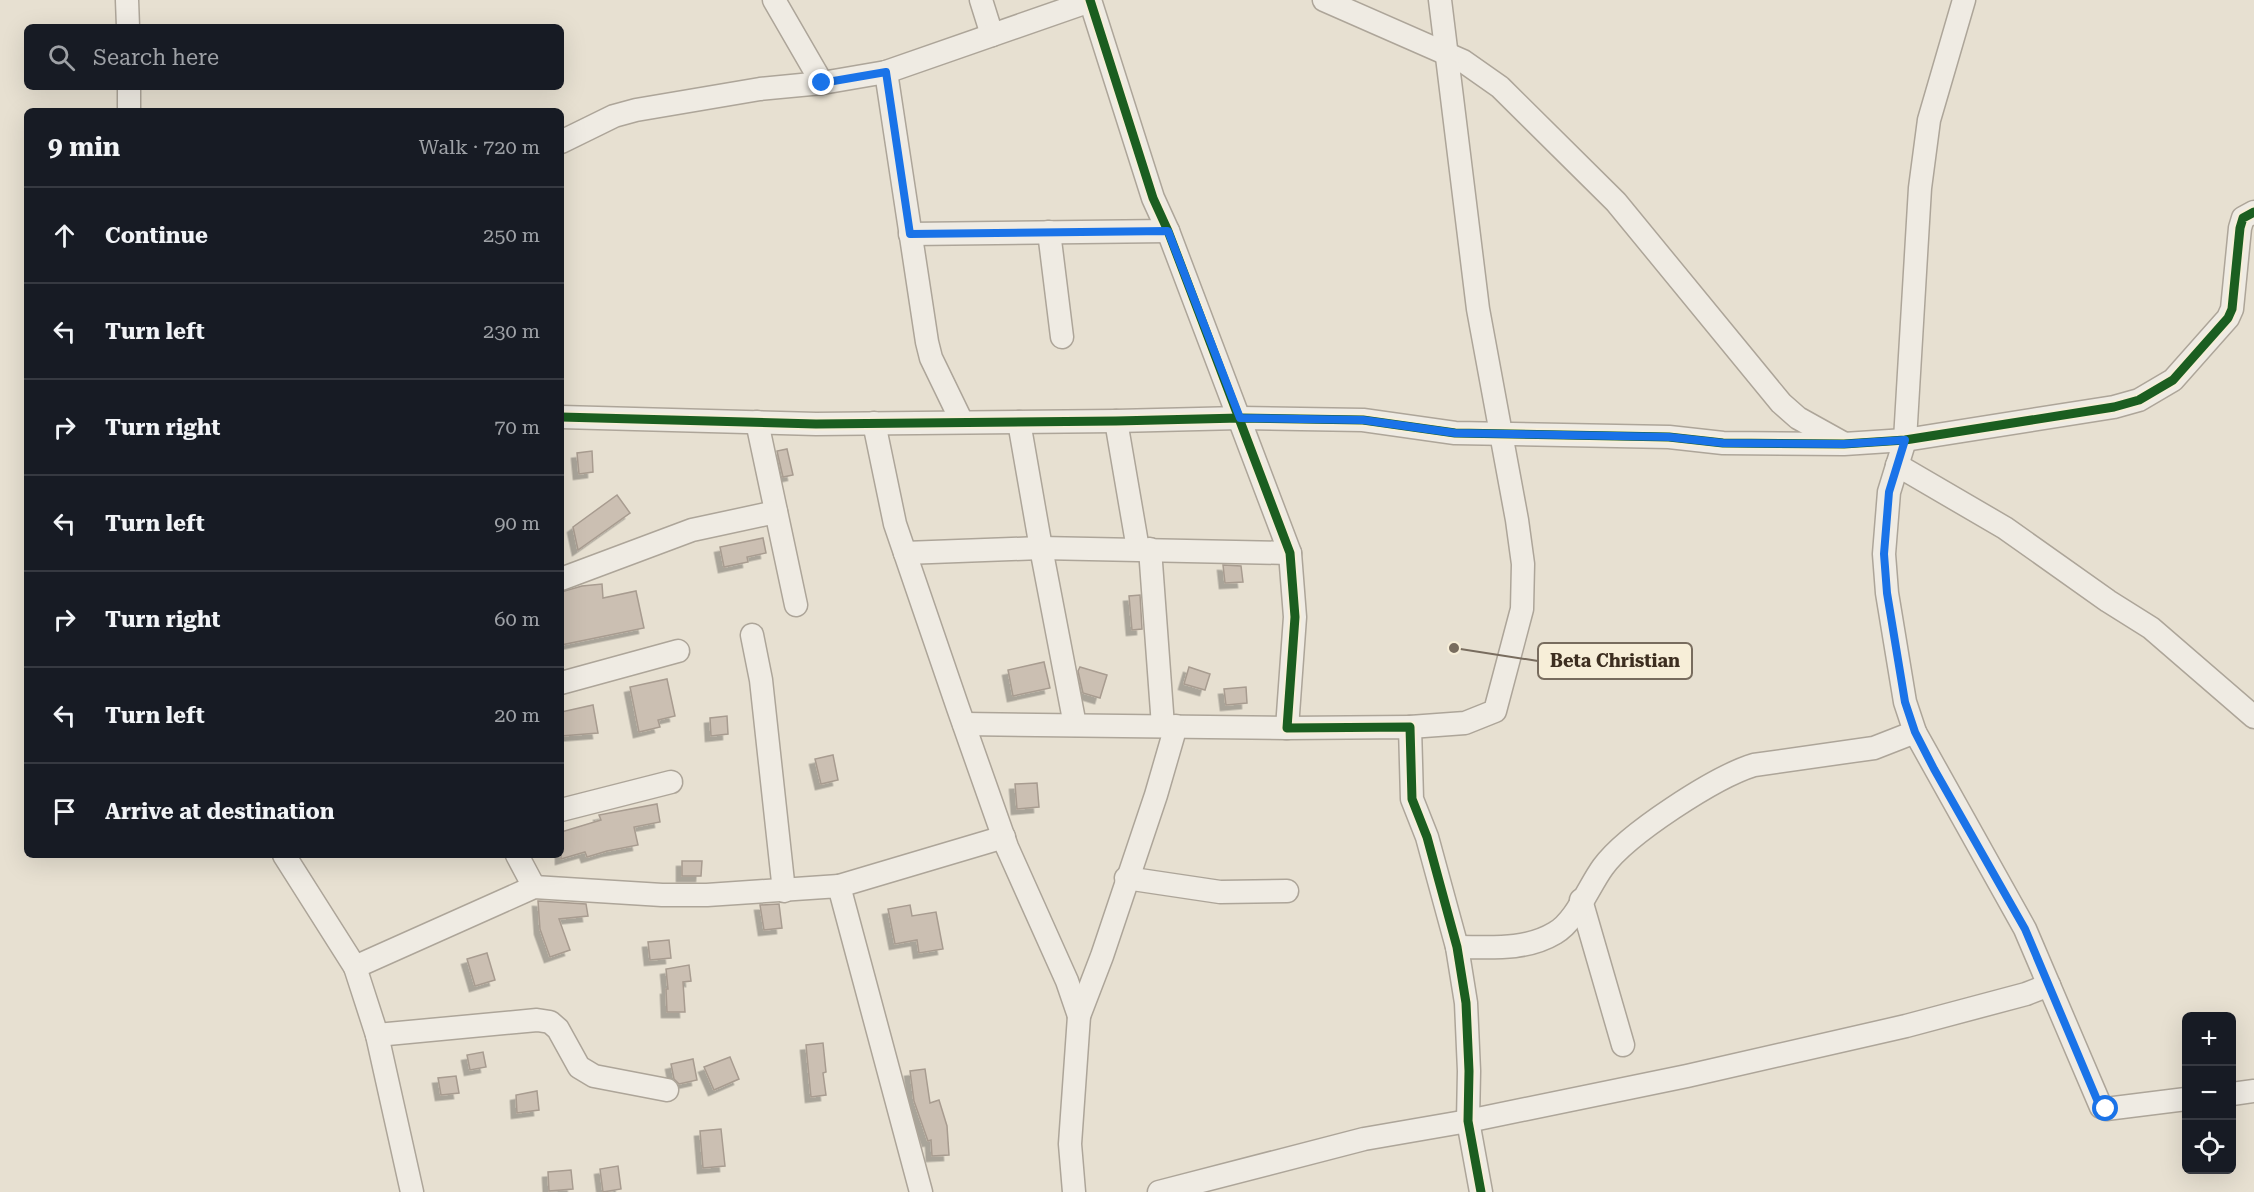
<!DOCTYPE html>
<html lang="en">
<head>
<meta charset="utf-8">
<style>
  :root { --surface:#171b24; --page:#242831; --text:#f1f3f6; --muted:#9ea1a6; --line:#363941 }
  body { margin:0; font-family:"Roboto Serif",serif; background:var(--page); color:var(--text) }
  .controls { position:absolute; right:18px; bottom:18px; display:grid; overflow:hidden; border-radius:9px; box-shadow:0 6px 24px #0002 }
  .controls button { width:54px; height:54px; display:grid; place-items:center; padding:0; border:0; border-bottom:2px solid var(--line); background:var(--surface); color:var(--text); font:30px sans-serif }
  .stop { position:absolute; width:18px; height:18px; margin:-14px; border:4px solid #1a73e8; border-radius:50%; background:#fff }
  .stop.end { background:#1a73e8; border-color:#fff; box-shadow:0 2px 6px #0008 }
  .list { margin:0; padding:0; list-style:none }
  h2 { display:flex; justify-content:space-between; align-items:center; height:78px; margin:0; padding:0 24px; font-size:26px }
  h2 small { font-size:20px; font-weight:400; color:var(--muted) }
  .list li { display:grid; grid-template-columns:39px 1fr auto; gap:18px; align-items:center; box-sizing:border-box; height:96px; padding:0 24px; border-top:2px solid var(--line) }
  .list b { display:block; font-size:22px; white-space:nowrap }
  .list em { font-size:20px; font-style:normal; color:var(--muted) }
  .icon { flex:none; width:33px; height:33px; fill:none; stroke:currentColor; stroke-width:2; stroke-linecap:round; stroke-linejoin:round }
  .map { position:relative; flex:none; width:2254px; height:1192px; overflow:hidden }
  .search { position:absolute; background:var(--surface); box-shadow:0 6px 24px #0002; left:24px; top:24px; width:540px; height:66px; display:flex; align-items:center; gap:15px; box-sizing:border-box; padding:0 21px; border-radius:9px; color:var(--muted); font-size:22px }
  .panel { position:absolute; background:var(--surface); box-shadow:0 6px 24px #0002; left:24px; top:108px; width:540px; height:750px; border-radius:9px }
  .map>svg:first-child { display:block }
  .building { fill:#cbbfb2; stroke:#a89c90; stroke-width:1.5; filter:url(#shadow) }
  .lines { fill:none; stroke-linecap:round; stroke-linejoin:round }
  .street-casing { stroke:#ada599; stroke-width:25 }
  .street { stroke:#efebe3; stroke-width:22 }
  .cycleway-casing { stroke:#f7eed8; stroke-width:13 }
  .cycleway { stroke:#1b5e20; stroke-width:9 }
  .route { stroke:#1a73e8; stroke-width:8 }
  .leader { fill:none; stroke:#786c5e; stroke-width:2 }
  .callout-dot { fill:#786c5e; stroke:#f7eed8; stroke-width:2 }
  .callout { fill:#f7eed8; stroke:#786c5e; stroke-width:2 }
  .callout-label { font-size:18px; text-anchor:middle; font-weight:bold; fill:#3d2e20 }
</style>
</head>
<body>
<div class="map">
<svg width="2254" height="1192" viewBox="0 0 2254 1192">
  <defs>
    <filter id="shadow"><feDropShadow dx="-5.5" dy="5.5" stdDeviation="0" flood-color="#0004"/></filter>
  </defs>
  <rect width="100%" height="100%" fill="#e7e0d1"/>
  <g class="building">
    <path d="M787 449 793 475 783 477 777 451Z"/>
    <path d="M592 451 593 472 579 474 577 453Z"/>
    <path d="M617 495 630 513 578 550 573 527Z"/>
    <path d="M763 538 766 553 747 557 748 562 724 567 720 547Z"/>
    <path d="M1223 565 1241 566 1243 582 1225 583Z"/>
    <path d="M602 584 603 598 636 591 644 628 561 645V592L582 586Z"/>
    <path d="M1140 595 1142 629 1132 630 1129 596Z"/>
    <path d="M1044 662 1050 688 1013 696 1008 670Z"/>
    <path d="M1080 667 1107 675 1100 698 1083 693 1078 671Z"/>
    <path d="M1189 667 1210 674 1205 690 1184 684Z"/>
    <path d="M667 679 675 716 658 720 660 727 639 732 630 687Z"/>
    <path d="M1246 687 1247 703 1226 705 1224 689Z"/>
    <path d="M593 705 598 733 561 736V712Z"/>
    <path d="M727 716 728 734 711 736 710 718Z"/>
    <path d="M833 755 838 780 821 784 815 759Z"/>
    <path d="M1037 783 1039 807 1017 809 1015 784Z"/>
    <path d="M657 804 660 822 634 827 638 845 607 851 587 857 585 852 561 859V832L601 820 599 815Z"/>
    <path d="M682 861H702L701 876H682Z"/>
    <path d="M538 901 586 904 588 916 559 919 570 950 550 957 540 929Z"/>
    <path d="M779 904 782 928 764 930 760 905Z"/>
    <path d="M910 905 912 916 936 912 943 949 919 953 917 940 895 944 888 909Z"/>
    <path d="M669 940 671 958 650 960 648 942Z"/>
    <path d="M487 953 495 980 475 986 467 959Z"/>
    <path d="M689 965 691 981 683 982 685 1012H667L666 989H668L666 969Z"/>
    <path d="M823 1043 826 1072 823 1073 826 1095 811 1097 806 1045Z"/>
    <path d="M483 1052 486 1067 470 1070 467 1055Z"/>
    <path d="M730 1057 739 1079 714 1090 704 1067Z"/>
    <path d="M693 1059 697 1080 679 1084 674 1079 671 1064Z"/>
    <path d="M925 1069 930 1103 939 1100 947 1126 949 1155 932 1156 931 1140 928 1141 914 1101 910 1071Z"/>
    <path d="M456 1076 459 1093 441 1095 438 1078Z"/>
    <path d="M537 1091 539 1110 517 1113 516 1095Z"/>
    <path d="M721 1129 725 1166 703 1168 700 1131Z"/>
    <path d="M618 1166 621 1189 603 1192 600 1169Z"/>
    <path d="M571 1170 573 1189 549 1191 548 1172Z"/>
  </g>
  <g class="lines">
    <defs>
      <g id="street">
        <path d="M127 0 128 27"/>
        <path d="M774 0 822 83"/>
        <path d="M981 0 992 35"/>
        <path d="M1090 0 1153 198 1168 231 1290 553 1295 617 1287 728 1410 727 1412 799 1427 837 1457 947 1466 1003 1469 1071 1468 1121 1481 1192"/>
        <path d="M1324 0 1463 61 1500 87 1616 202 1781 403 1798 418 1843 443"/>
        <path d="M1964 0 1929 120 1920 188 1905 440 1889 492 1884 554 1887 593 1905 702 1915 732 2025 929 2101 1107 2106 1109 2186 1099"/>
        <path d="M886 72 927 342 931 358 962 422"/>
        <path d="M129 87V111"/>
        <path d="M561 142 614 116 636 110 760 89 822 83 886 72 1090 1"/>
        <path d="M1049 232 1062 337"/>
        <path d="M910 234 1168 231"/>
        <path d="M561 417 816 424 1116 421 1240 418 1363 420 1455 433 1669 437 1723 443 1844 444 1905 440 2114 407 2139 400 2173 380 2228 318 2232 309 2240 228 2243 218 2254 212"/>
        <path d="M1116 421 1138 549"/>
        <path d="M757 422 796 605"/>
        <path d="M1019 422 1041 548 1075 725"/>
        <path d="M874 423 895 524 958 708 1007 847 1067 981 1079 1016"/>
        <path d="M1897 465 2005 528 2108 601 2151 628 2254 717"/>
        <path d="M1150 549 1163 726"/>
        <path d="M905 553 1041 548 1290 553"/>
        <path d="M561 579 692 530 776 512"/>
        <path d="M752 635 761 680 784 891"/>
        <path d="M561 683 678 651"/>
        <path d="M964 724 1287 728"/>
        <path d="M1410 727 1465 723 1495 711 1522 609 1523 564 1517 520 1478 309 1440 0"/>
        <path d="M561 810 671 782"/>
        <path d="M284 855 355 967"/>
        <path d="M517 855 534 887"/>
        <path d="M1126 878 1220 892 1287 891"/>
        <path d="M839 886 1004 837"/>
        <path d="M1581 900 1623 1045"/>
        <path d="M1457 947C1490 947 1525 951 1555 933 1576 921 1589 886 1603 867 1627 834 1715 777 1754 765L1874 748 1915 732"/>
        <path d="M377 1035 537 1020 550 1022 558 1029 579 1067 594 1076 667 1090"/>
        <path d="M2232 1094 2254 1091"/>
        <path d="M412 1192 377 1035 355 967 534 887 662 895H707L839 886 921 1192"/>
        <path d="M1074 1192 1070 1144 1079 1016 1102 956 1156 795 1176 726"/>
        <path d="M1159 1192 1364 1139 1468 1121 1687 1076 1906 1026 2026 994 2049 985"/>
      </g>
    </defs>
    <use href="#street" class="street-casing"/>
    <use href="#street" class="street"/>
    <defs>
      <g id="cycleway">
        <path d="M1090 0 1153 198 1168 231 1290 553 1295 617 1287 728 1410 727 1412 799 1427 837 1457 947 1466 1003 1469 1071 1468 1121 1481 1192"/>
        <path d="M561 417 816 424 1116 421 1240 418 1363 420 1455 433 1669 437 1723 443 1844 444 1905 440 2114 407 2139 400 2173 380 2228 318 2232 309 2240 228 2243 218 2254 212"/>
      </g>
    </defs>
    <use href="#cycleway" class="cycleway-casing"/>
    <use href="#cycleway" class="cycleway"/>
  </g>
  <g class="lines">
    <path class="route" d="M822 83 886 72 910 234 1168 231 1240 418 1363 420 1455 433 1669 437 1723 443 1844 444 1905 440 1889 492 1884 554 1887 593 1905 702 1915 732 1934 769 2025 929 2098 1102 2101 1107 2106 1109"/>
  </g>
  <path class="leader" d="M1454 648L1538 661"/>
  <circle class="callout-dot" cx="1454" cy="648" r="6"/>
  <rect class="callout" x="1538" y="643" width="154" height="36" rx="6"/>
  <g class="callout-label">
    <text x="1615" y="667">Beta Christian</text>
  </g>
</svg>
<div class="controls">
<button>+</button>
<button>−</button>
<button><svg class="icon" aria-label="locate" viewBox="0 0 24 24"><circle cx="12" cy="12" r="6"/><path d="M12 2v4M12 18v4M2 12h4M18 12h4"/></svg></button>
</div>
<div class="stop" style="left:2106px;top:1109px"></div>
<div class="stop end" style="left:822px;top:83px"></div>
<div class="search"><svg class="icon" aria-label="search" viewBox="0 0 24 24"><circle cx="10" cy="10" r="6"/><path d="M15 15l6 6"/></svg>Search here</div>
<section class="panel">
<h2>9 min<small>Walk · 720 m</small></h2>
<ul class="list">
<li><svg class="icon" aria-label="ahead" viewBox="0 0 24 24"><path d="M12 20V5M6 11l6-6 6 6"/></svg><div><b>Continue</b></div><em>250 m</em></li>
<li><svg class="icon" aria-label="left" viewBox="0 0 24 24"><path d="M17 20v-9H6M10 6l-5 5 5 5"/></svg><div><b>Turn left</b></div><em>230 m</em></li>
<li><svg class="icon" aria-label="right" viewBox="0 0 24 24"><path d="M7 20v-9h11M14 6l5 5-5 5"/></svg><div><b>Turn right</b></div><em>70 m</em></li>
<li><svg class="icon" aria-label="left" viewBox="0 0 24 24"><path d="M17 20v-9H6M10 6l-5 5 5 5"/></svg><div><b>Turn left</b></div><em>90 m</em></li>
<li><svg class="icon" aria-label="right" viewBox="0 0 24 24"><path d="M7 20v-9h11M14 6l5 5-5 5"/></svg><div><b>Turn right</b></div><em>60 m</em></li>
<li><svg class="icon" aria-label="left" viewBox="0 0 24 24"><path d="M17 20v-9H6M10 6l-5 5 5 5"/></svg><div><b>Turn left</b></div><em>20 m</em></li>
<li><svg class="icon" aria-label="arrive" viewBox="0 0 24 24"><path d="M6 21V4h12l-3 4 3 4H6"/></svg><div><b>Arrive at destination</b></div></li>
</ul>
</section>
</div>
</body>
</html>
